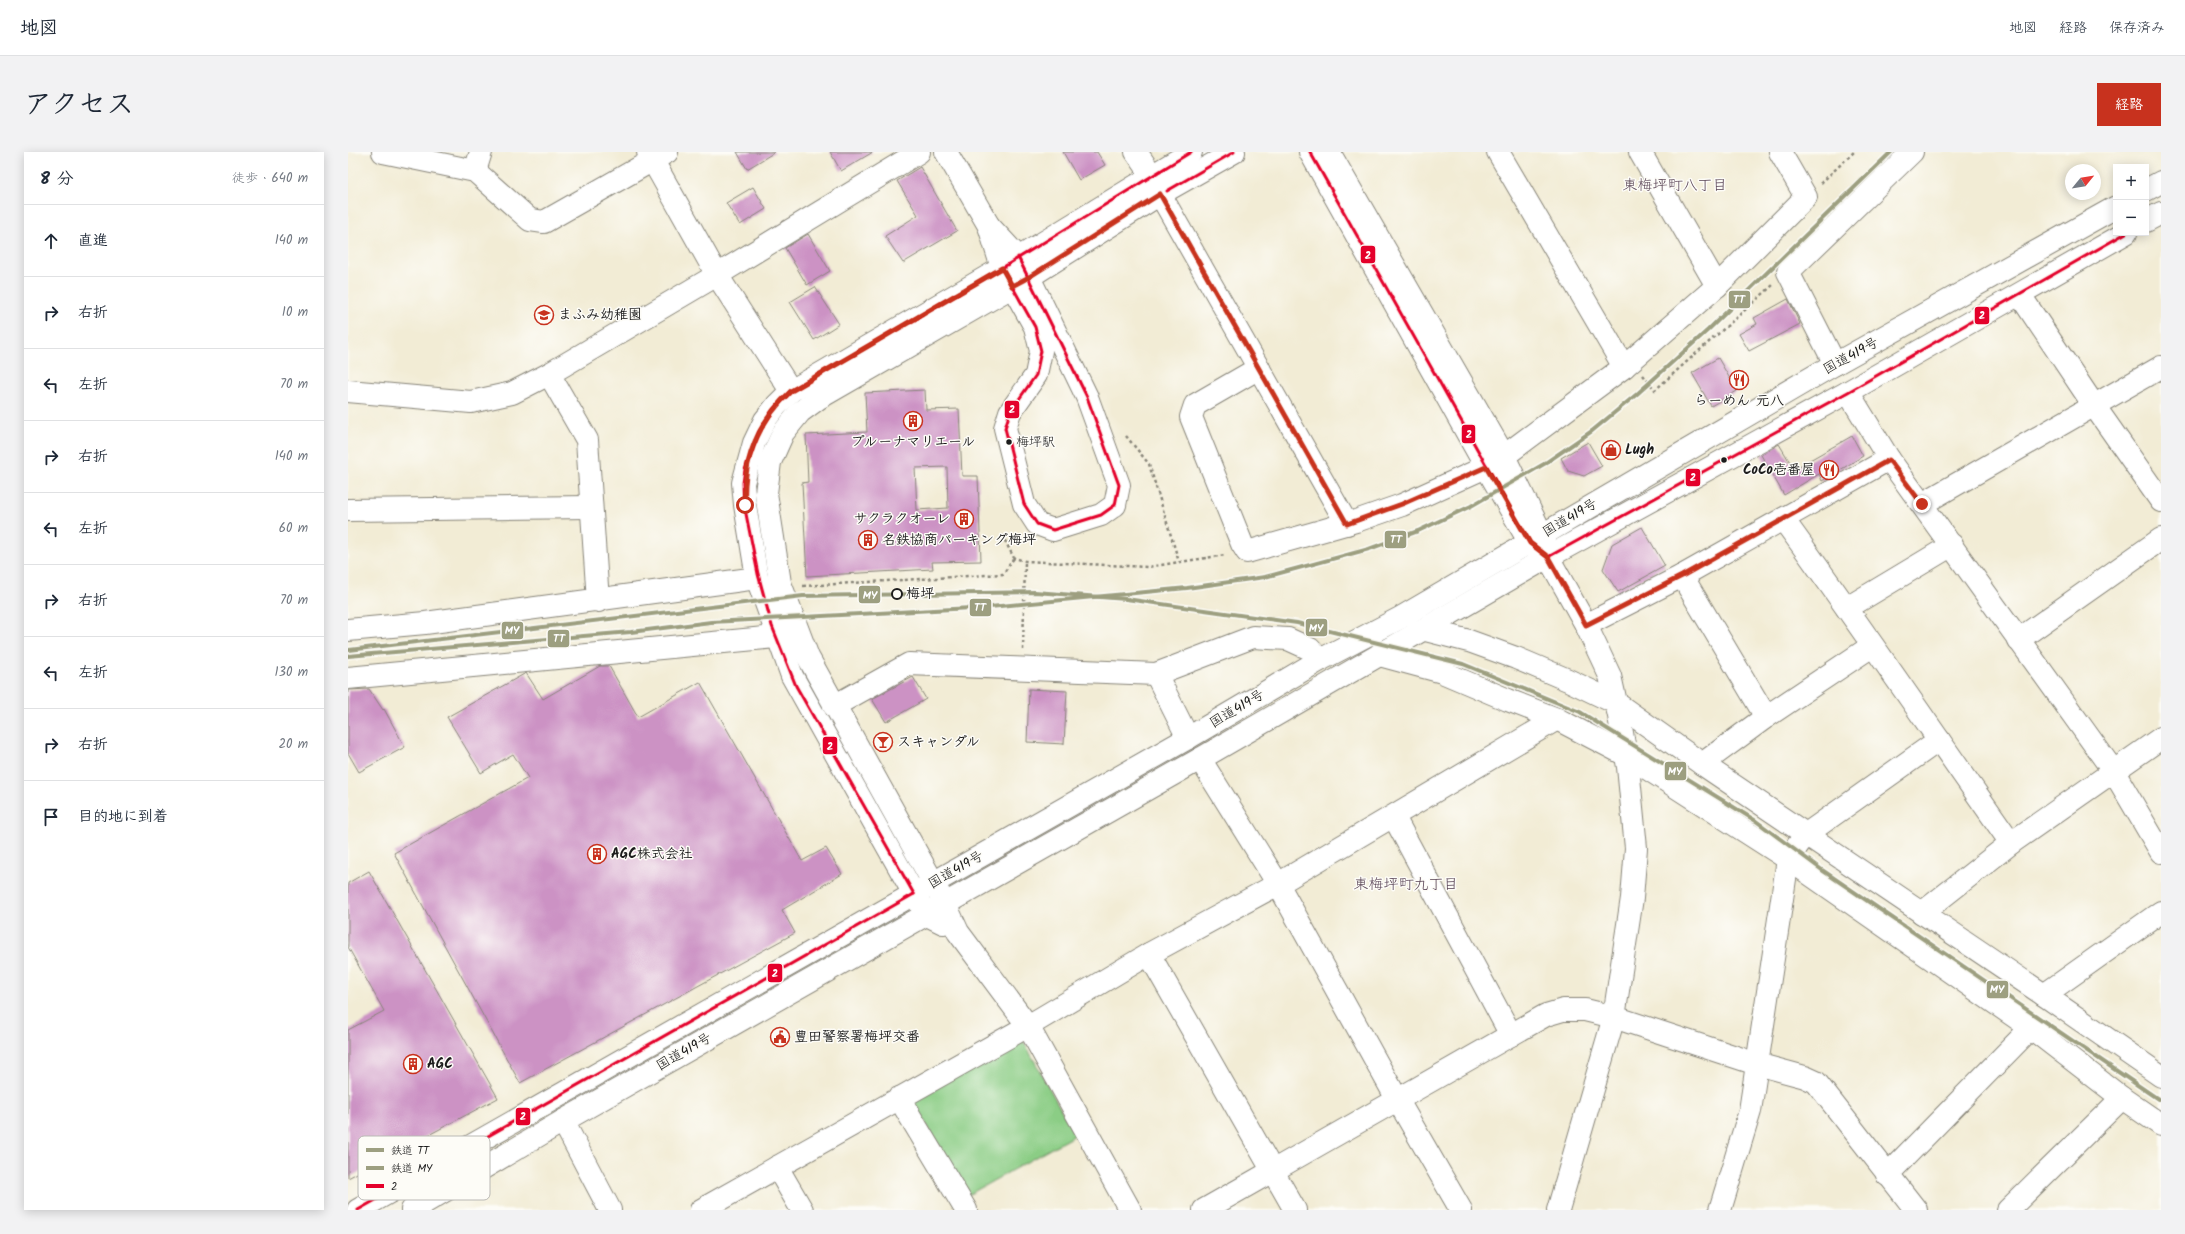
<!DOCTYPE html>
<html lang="ja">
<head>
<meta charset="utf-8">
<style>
  :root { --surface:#fff; --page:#f2f2f3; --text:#1f2937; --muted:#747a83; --line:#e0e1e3; --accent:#c8321e }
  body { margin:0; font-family:Kalam,"Klee One",sans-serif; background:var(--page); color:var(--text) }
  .controls { position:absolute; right:12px; top:12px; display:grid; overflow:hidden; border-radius:0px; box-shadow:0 2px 10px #0003 }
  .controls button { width:36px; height:36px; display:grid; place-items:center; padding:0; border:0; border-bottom:1px solid var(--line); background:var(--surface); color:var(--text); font:20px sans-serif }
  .compass { position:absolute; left:1717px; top:12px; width:36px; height:36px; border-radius:50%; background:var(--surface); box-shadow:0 2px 10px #0003; rotate:60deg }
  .stop { position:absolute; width:12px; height:12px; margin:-9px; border:3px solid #c8321e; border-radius:50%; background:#fff }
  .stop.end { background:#c8321e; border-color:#fff; box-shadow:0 1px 4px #0008 }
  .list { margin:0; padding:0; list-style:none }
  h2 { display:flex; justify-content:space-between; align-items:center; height:52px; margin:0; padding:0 16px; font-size:17px }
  h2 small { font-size:13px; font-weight:400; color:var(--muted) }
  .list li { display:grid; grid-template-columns:26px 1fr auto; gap:12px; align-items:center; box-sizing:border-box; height:72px; padding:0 16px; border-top:1px solid var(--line) }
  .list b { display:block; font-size:15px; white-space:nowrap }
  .list em { font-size:13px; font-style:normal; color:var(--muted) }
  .icon { flex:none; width:22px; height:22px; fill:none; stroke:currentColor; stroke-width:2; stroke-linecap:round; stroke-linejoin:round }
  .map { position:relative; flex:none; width:1813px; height:1058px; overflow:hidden; border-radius:0px }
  header { display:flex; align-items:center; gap:24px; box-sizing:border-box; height:56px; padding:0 20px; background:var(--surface); border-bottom:1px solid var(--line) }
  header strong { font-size:19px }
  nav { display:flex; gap:22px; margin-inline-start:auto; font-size:14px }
  .intro { display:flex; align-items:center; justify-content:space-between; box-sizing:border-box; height:96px; padding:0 24px }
  h1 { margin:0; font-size:28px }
  .button { padding:10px 18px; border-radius:0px; background:var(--accent); color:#fff; font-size:14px; font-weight:700 }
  main { display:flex; gap:24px; padding:0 24px }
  aside { flex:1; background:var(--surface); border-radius:0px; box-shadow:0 2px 10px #0003 }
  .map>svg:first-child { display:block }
  .green { fill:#8bcd85; stroke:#547450 }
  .building { fill:#cc92c4; fill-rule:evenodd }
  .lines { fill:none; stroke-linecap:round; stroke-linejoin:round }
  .minor-casing { stroke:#878478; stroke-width:24 }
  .highway-casing { stroke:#878478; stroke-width:24 }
  .path { stroke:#878478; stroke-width:2.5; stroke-dasharray:3 3; stroke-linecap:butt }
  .minor { stroke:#fff; stroke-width:22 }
  .highway { stroke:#fff; stroke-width:22 }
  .bus-1-casing { stroke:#fdfcf7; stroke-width:6 }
  .bus-1 { stroke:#e4002b; stroke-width:3 }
  .rail-1-casing { stroke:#fdfcf7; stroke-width:7 }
  .rail-2-casing { stroke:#fdfcf7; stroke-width:7 }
  .rail-1 { stroke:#9d9f80; stroke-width:4 }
  .rail-2 { stroke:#9d9f80; stroke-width:4 }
  .route { stroke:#c8321e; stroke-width:5 }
  .bus-dot { fill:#1c1c1c; stroke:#fdfcf7; stroke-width:1.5 }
  .stop-dot { fill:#fdfcf7; stroke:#1c1c1c; stroke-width:2 }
  .labels { text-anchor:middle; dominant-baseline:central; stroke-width:3; stroke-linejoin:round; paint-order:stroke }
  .bus-label { font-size:13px; fill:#1c1c1c; stroke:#fdfcf7; text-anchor:start }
  .poi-label { font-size:14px; font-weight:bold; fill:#1c1c1c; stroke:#fdfcf7; text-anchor:start }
  .street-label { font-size:14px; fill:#1c1c1c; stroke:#fdfcf7 }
  .stop-label { font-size:14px; font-weight:bold; fill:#1c1c1c; stroke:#fdfcf7; text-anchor:start }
  .neighbourhood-label { font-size:15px; fill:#5a4557; stroke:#fdfcf7 }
  .key { fill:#fdfcf7; stroke:#bab9b5; stroke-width:1 }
  .key-label { font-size:11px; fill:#1c1c1c }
  .line-badge { stroke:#fdfcf7; stroke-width:1.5 }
  .badge-label { font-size:11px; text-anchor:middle; font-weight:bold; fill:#fff }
</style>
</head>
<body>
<header>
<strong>地図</strong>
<nav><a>地図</a><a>経路</a><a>保存済み</a></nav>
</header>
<div class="intro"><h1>アクセス</h1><a class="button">経路</a></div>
<main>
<aside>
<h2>8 分<small>徒歩 · 640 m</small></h2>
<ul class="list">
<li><svg class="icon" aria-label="ahead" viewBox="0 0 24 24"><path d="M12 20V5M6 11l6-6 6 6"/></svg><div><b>直進</b></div><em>140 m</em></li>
<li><svg class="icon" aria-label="right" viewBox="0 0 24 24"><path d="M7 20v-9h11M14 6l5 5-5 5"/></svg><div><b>右折</b></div><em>10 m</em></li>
<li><svg class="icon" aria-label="left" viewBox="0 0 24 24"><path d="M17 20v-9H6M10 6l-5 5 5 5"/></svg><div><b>左折</b></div><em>70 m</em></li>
<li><svg class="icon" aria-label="right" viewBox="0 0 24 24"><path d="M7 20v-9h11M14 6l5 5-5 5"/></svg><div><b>右折</b></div><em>140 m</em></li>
<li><svg class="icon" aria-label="left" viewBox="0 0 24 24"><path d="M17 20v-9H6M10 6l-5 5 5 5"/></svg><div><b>左折</b></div><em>60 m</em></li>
<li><svg class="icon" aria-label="right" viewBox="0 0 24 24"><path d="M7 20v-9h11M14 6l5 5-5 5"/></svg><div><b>右折</b></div><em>70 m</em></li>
<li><svg class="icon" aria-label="left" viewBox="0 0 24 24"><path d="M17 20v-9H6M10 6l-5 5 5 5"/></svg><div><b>左折</b></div><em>130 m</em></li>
<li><svg class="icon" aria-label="right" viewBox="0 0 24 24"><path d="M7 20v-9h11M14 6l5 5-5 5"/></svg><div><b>右折</b></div><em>20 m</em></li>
<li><svg class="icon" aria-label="arrive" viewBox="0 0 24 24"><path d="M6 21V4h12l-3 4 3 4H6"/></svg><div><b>目的地に到着</b></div></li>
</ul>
</aside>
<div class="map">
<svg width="1813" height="1058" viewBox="0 0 1813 1058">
  <rect width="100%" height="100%" fill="#fdfcf7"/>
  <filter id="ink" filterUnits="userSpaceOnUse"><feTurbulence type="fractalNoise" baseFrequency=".025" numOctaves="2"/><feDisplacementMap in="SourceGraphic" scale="8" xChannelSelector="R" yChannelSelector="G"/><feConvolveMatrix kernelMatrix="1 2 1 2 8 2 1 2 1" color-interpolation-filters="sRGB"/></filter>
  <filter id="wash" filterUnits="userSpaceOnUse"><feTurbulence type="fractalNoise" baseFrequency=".012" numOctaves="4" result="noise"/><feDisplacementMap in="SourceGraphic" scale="16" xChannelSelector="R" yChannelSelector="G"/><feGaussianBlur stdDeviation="0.9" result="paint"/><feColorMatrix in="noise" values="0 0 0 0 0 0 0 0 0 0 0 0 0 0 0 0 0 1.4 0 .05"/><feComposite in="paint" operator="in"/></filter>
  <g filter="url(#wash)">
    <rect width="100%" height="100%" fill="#f2ecd5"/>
    <path class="green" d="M669 887 676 890 727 983 620 1043 567 953 569 943Z"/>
    <g id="blocks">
      <g class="building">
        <path d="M389 0H427L399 17Z"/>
        <path d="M482 0H525L493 19Z"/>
        <path d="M715 0H749L757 13 731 28Z"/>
        <path d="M572 15 609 79 555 111 537 84 570 63 549 29Z"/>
        <path d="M405 35 418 57 392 73 378 51Z"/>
        <path d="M460 82 482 119 459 133 437 96Z"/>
        <path d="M467 135 491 172 466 188 442 150Z"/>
        <path d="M1440 147 1452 172 1401 199 1391 182 1409 172 1406 166Z"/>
        <path d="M1370 206 1389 239 1363 254 1344 221Z"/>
        <path d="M577 238 578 258 611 257 614 324H630L633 409 584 410 585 417 459 424 454 331 460 330 458 283 519 280 517 241ZM599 315 600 356 569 358 567 316Z"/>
        <path d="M1504 284 1515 304 1474 329 1471 322 1436 343 1413 303 1431 292 1446 317Z"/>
        <path d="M1240 290 1254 314 1236 324 1220 319 1213 306Z"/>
        <path d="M1294 375 1317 414 1270 440 1255 417 1264 392Z"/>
        <path d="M252 514H261L290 565 352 530 454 709 478 696 494 722 434 758 447 781 172 931 46 701 180 626 165 602 133 621 99 565 178 521 195 547Z"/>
        <path d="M565 525 578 547 538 570 524 547Z"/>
        <path d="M21 537 35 558 36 557 57 595 11 620 0 601V538Z"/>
        <path d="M681 537 719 539 716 592 679 590Z"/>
        <path d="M21 719 150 946 0 1026V878L36 859 0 795V731Z"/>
      </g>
    </g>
  </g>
  <g filter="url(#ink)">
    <use href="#blocks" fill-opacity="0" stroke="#878478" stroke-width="1"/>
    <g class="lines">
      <defs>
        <g id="minor">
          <path d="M35 0 127 19 182 68 196 70 319 0"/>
          <path d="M300 0 369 123 443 239"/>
          <path d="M598 0 641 74"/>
          <path d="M788 0 804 23"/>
          <path d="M962 0 1138 315 1182 391 1194 401"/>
          <path d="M981 0 1156 304 1194 383 1200 405 1238 473 1262 524 1271 564 1280 615 1288 696 1284 746 1266 865 1210 1058"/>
          <path d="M1150 0 1276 215"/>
          <path d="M1292 0 1369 134"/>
          <path d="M127 19 133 0"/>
          <path d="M812 42 999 372"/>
          <path d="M641 74 670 105 681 125 739 245 771 333 767 353 753 363 705 378 689 372 676 352 657 276 662 260 688 223 693 199 687 175 654 116Z"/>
          <path d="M1672 143 1745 252 1813 349"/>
          <path d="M1487 212 1440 120 1564 0"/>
          <path d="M911 216 847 253 843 265 894 392 899 400 1008 369 1054 353 1138 315"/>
          <path d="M201 222 239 288 250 449"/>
          <path d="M0 239 123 250 164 241 201 222 369 123 571 0"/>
          <path d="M1500 240 1541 307 1766 620 1813 700"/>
          <path d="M1156 304 1276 215 1369 134 1458 45 1432 0"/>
          <path d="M1574 352 1813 215"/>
          <path d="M0 358 243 355"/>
          <path d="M1435 367C1512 473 1587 583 1663 691"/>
          <path d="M1499 456 1604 393"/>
          <path d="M1238 473 1334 424"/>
          <path d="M0 478 77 471 409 426"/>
          <path d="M1078 478 1121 489 1168 506 1220 528 1268 551 1354 612 1696 843 1813 924"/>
          <path d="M1670 488 1813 387"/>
          <path d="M1031 503 1094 520 1160 548 1209 567 1278 603 1440 707 1683 876 1774 946 1813 973"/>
          <path d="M808 522 840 586"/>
          <path d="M0 526 428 485"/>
          <path d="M486 554 561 512 808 522 905 485 940 487 962 497 972 508"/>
          <path d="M1418 565 1334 424 1541 307"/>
          <path d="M852 607 930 732 1049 947 1113 1058"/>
          <path d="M1354 612 1418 565 1524 494"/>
          <path d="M1046 665 1163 883"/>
          <path d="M1574 761 1663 691 1813 586"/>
          <path d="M595 771 579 763 566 742 444 524 409 426 397 353 395 331 406 291 417 268 429 253 443 239 654 116 843 0"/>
          <path d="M801 802 947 1058"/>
          <path d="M1696 843 1813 760"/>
          <path d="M551 946 618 1058"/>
          <path d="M215 969 262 1058"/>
          <path d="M429 1015 454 1058"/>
          <path d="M1539 1023 1683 876"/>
          <path d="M353 1058 680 874 801 802 930 732 1209 567"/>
          <path d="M782 1058 680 874 610 780 597 752 460 505 432 431 418 341 422 310 435 281 452 260 471 246 681 125 812 42 886 0"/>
          <path d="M856 1058 1198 863 1215 858H1237L1266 865 1409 912 1457 925 1468 930 1568 1058"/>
          <path d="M1372 1058 1402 959 1440 707 1457 683 1591 588"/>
          <path d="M1660 1058 1774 946"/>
        </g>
        <g id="highway">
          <path d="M1798 38 1813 30"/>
          <path d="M1798 69 1813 61"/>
          <path d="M10 1058 840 586 972 508 1052 466 1487 212 1768 55"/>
          <path d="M64 1058 215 969 852 607 1200 405 1500 240 1778 81"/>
        </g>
      </defs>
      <use href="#minor" class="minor-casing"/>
      <use href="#highway" class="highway-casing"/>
      <g class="path">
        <path d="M1473 31 1506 0"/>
        <path d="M1295 223 1307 238 1425 133"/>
        <path d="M778 284 801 312 831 410"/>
        <path d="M654 383 666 406 677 409 800 415 877 403"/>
        <path d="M455 434 655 422 666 406"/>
        <path d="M675 498 677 409"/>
      </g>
      <use href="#minor" class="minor"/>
      <use href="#highway" class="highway"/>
      <defs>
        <g id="bus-1">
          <path d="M962 0 1182 391 1200 405"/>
          <path d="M819 39 886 0"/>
          <path d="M654 116 687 175 693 199 688 223 662 260 657 276 676 352 689 372 705 378 753 363 767 353 771 333 739 245 670 105"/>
          <path d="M1200 405 1500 240 1778 81"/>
          <path d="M566 742 448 534 424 474 410 422 396 352 395 331 397 318 411 280 425 258 443 239 654 116 843 0"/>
          <path d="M10 1058 566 742"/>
        </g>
      </defs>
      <use href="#bus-1" class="bus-1-casing"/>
      <use href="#bus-1" class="bus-1"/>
      <defs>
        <path id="rail-1" d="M0 504 283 480 363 470 642 455 839 436 917 425 1021 397 1070 379 1123 354 1196 312 1244 279 1289 242 1360 178 1543 0"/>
        <path id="rail-2" d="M1 498 455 444 687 440 778 447 949 471 1115 512 1232 560 1408 669 1474 718 1810 947"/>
      </defs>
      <use href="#rail-1" class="rail-1-casing"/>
      <use href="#rail-2" class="rail-2-casing"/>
      <use href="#rail-1" class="rail-1"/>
      <use href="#rail-2" class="rail-2"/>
    </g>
  </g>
  <g class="lines" filter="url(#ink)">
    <path class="route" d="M397 353C394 307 410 270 443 239L654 116 664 134 681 125 812 42 999 372 1054 352 1138 315 1182 391 1200 405 1238 473 1334 424 1541 308 1574 352"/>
  </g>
  <defs>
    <symbol id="school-ring" viewBox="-11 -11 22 22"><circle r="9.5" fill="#fdfcf7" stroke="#c8321e" stroke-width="1.5"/><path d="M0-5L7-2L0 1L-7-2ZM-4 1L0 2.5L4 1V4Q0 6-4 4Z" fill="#c8321e"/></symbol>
    <symbol id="restaurant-ring" viewBox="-11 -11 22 22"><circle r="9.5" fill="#fdfcf7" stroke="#c8321e" stroke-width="1.5"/><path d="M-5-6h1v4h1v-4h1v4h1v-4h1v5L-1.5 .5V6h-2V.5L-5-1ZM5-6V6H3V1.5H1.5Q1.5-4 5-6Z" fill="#c8321e"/></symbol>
    <symbol id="building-ring" viewBox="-11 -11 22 22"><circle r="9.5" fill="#fdfcf7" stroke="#c8321e" stroke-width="1.5"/><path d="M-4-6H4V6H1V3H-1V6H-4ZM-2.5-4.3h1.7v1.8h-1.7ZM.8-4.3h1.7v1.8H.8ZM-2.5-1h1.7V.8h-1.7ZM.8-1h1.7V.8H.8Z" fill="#c8321e"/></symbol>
    <symbol id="shop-ring" viewBox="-11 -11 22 22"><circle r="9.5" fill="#fdfcf7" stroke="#c8321e" stroke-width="1.5"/><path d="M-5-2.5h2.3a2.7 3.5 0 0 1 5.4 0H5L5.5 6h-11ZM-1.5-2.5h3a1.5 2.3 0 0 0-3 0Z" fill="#c8321e"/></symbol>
    <symbol id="bar-ring" viewBox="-11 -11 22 22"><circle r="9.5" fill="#fdfcf7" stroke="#c8321e" stroke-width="1.5"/><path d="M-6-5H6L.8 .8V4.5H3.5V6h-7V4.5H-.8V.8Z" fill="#c8321e"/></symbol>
    <symbol id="civic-ring" viewBox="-11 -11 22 22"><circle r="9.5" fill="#fdfcf7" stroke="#c8321e" stroke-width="1.5"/><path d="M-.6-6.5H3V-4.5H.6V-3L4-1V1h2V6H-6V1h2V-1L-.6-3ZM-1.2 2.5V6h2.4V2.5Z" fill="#c8321e"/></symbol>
  </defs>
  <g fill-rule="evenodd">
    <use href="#school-ring" x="185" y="152" width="22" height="22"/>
    <use href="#restaurant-ring" x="1380" y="217" width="22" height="22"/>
    <use href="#building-ring" x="554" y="258" width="22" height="22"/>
    <use href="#shop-ring" x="1252" y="287" width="22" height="22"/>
    <use href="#restaurant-ring" x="1470" y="307" width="22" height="22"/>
    <use href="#building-ring" x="605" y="356" width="22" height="22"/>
    <use href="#building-ring" x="509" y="377" width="22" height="22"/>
    <use href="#bar-ring" x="524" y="579" width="22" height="22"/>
    <use href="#building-ring" x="238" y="691" width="22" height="22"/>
    <use href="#civic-ring" x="421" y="874" width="22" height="22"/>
    <use href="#building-ring" x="54" y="901" width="22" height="22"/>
  </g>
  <g class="bus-dot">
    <circle cx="661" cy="290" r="3.5"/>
    <circle cx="1376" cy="308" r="3.5"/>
  </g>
  <circle class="stop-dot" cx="549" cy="442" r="5"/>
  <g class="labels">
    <g class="bus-label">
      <text x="668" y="290">梅坪駅</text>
    </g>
    <g class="poi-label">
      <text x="210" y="163">まふみ幼稚園</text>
      <text x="1391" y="249" text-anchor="middle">らーめん 元八</text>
      <text x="565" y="290" text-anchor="middle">プルーナマリエール</text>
      <text x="1277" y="298">Lugh</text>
      <text x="1467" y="318" text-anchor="end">CoCo壱番屋</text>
      <text x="602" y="367" text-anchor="end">サクラクオーレ</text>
      <text x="534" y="388">名鉄協商パーキング梅坪</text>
      <text x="549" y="590">スキャンダル</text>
      <text x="263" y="702">AGC株式会社</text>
      <text x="446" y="885">豊田警察署梅坪交番</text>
      <text x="79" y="912">AGC</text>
    </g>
    <g class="street-label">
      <text transform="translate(1503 204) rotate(-29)">国道419号</text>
      <text transform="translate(1222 366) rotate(-31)">国道419号</text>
      <text transform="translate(889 557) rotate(-31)">国道419号</text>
      <text transform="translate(608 718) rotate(-30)">国道419号</text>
      <text transform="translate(336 900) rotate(-30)">国道419号</text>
    </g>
    <g class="stop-label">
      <text x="558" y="442">梅坪</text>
    </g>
    <g class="neighbourhood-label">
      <text x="1327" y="34">東梅坪町八丁目</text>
      <text x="1058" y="733">東梅坪町九丁目</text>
    </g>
  </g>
  <rect x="10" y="984" width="132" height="64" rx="6" class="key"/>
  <rect x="18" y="996" width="18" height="4" fill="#9d9f80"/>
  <rect x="18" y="1014" width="18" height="4" fill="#9d9f80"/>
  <rect x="18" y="1032" width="18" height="4" fill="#e4002b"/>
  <g class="key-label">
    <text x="43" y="1002">鉄道 TT</text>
    <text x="43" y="1020">鉄道 MY</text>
    <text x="43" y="1038">2</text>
  </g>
  <g class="line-badge">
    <rect x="1012" y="93" width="16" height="19" rx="4" fill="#e4002b"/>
    <rect x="1380" y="138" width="23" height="19" rx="4" fill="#9d9f80"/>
    <rect x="1626" y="154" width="16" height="19" rx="4" fill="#e4002b"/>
    <rect x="656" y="248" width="16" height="19" rx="4" fill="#e4002b"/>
    <rect x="1113" y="272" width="15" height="20" rx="4" fill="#e4002b"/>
    <rect x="1337" y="316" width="16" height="19" rx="4" fill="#e4002b"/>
    <rect x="1036" y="378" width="23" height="19" rx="4" fill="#9d9f80"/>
    <rect x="510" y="433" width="23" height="19" rx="4" fill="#9d9f80"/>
    <rect x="621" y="446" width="23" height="19" rx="4" fill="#9d9f80"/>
    <rect x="957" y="466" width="23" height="19" rx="4" fill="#9d9f80"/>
    <rect x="153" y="469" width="23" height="19" rx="4" fill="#9d9f80"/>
    <rect x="199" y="477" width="23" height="19" rx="4" fill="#9d9f80"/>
    <rect x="474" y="584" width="16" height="19" rx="4" fill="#e4002b"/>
    <rect x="1316" y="609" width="23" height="20" rx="4" fill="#9d9f80"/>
    <rect x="419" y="811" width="16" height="20" rx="4" fill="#e4002b"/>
    <rect x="1638" y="828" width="23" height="19" rx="4" fill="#9d9f80"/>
    <rect x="167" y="955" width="16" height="19" rx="4" fill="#e4002b"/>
  </g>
  <g class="badge-label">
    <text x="1020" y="107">2</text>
    <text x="1391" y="151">TT</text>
    <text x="1634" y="167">2</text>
    <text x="664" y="261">2</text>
    <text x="1121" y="286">2</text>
    <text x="1345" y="329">2</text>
    <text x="1048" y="391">TT</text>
    <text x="522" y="447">MY</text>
    <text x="632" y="459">TT</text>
    <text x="968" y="480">MY</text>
    <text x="164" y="482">MY</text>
    <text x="211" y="490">TT</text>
    <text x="482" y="598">2</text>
    <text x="1327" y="623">MY</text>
    <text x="427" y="825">2</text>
    <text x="1649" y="841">MY</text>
    <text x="175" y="968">2</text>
  </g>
</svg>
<div class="controls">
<button>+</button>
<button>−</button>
</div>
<svg class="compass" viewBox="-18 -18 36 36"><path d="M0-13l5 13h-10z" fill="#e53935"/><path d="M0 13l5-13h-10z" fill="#747a83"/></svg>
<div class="stop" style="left:397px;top:353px"></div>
<div class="stop end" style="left:1574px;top:352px"></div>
</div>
</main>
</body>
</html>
